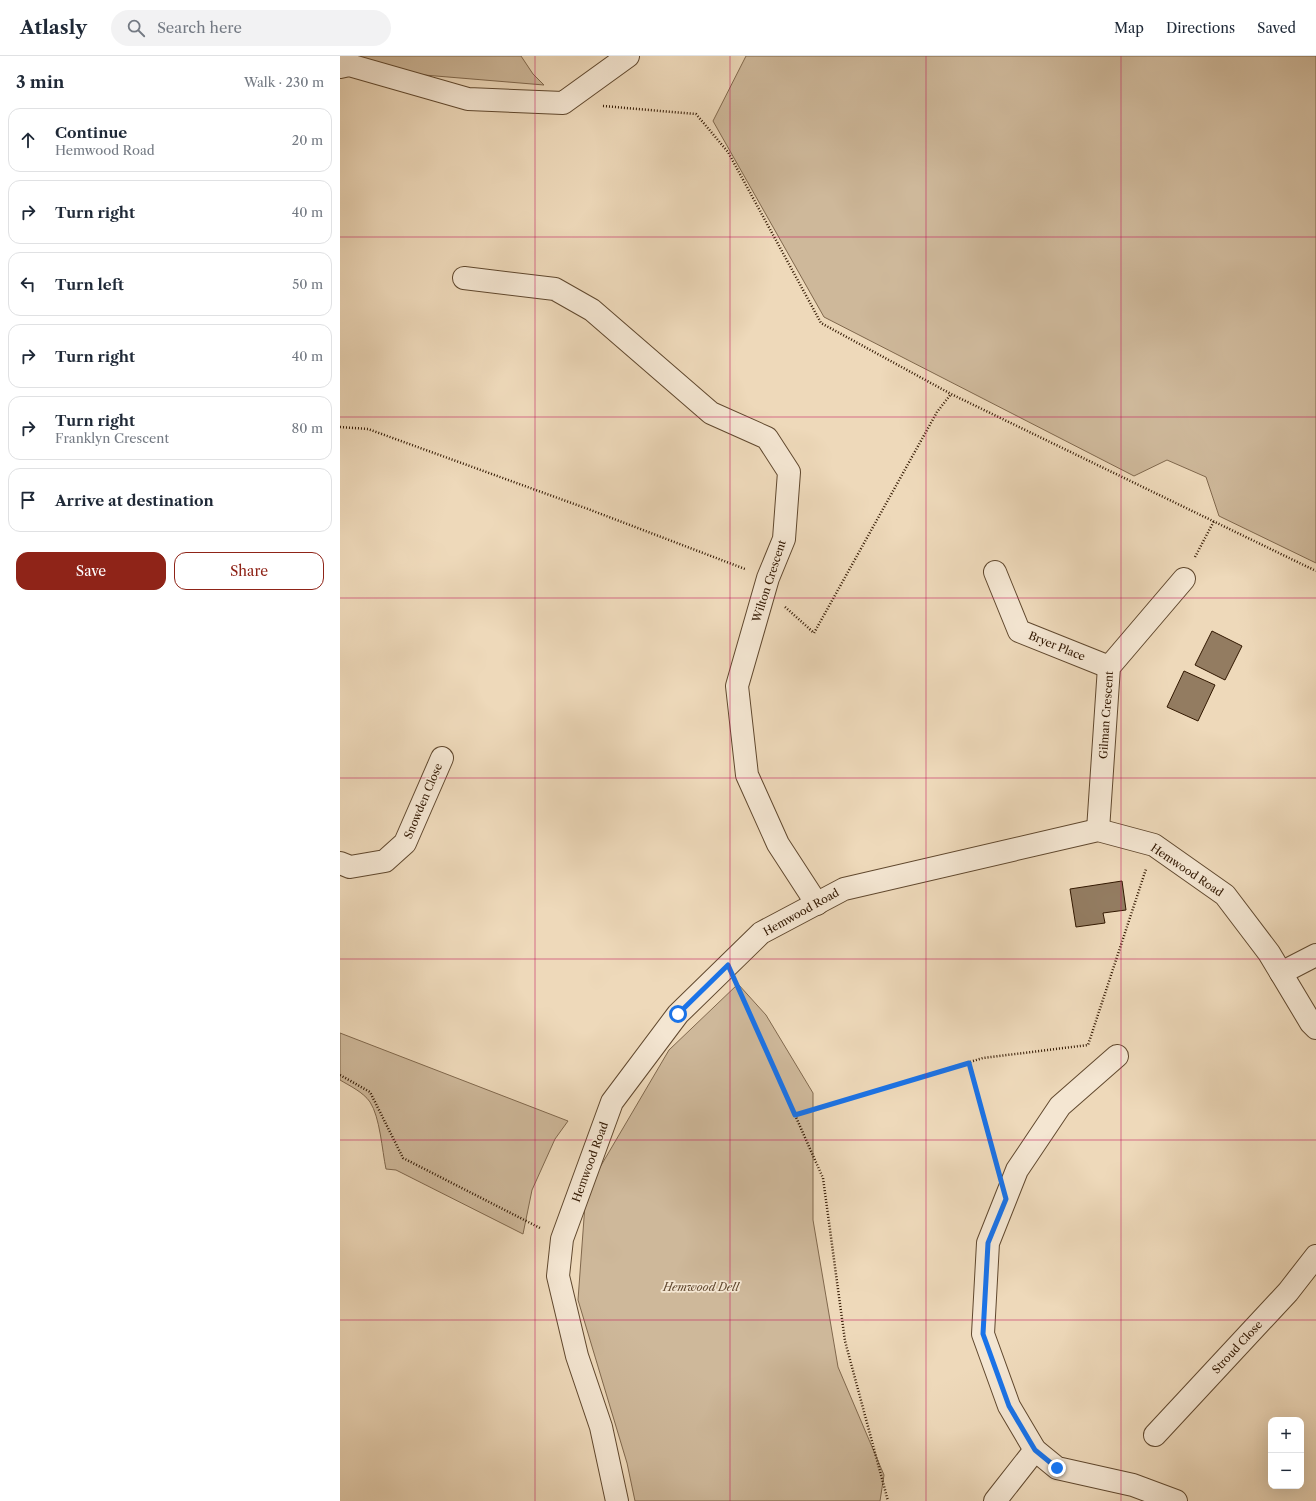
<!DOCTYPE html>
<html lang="en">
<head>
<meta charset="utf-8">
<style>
  :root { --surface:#fff; --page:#f2f2f3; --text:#1f2937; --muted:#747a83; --line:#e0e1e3; --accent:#8f2418 }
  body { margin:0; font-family:"Libre Caslon Text",serif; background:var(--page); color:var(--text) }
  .controls { position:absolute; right:12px; bottom:12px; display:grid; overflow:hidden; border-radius:8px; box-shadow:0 4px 16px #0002 }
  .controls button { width:36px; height:36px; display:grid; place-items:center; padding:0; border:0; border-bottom:1px solid var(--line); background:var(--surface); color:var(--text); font:20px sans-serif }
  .stop { position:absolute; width:12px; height:12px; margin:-9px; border:3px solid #1a73e8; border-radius:50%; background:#fff }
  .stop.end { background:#1a73e8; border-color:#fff; box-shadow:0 1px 4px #0008 }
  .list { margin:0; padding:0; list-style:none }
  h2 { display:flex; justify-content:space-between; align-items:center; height:52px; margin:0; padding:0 16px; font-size:17px }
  h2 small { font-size:13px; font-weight:400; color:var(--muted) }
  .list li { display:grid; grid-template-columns:26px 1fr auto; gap:12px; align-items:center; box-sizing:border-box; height:64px; margin:0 8px 8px; padding:0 8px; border:1px solid var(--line); border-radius:12px }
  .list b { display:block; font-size:15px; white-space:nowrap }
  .list p { margin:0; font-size:13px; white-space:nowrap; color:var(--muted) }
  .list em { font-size:13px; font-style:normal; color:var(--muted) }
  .actions { display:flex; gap:8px; padding:12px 16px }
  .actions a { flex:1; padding:9px 0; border:1px solid var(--accent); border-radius:12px; text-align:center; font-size:14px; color:var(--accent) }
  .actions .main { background:var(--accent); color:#fff }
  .icon { flex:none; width:22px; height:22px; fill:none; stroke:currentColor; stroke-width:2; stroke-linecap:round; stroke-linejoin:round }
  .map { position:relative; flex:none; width:976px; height:1445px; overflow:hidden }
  header { display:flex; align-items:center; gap:24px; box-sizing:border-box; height:56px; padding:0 20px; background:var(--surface); border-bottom:1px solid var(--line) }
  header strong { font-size:19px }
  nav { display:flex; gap:22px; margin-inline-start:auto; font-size:14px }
  .search { width:280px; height:36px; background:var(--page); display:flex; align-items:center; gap:10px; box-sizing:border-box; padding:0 14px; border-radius:22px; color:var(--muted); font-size:15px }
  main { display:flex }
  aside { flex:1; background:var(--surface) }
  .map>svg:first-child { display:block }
  .green { fill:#ceb89a; stroke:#80684d }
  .building { fill:#937c61; stroke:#311700 }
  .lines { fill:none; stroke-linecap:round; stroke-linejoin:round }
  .minor-casing { stroke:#60482e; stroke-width:24 }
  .path { stroke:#311700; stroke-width:2.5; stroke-dasharray:1 2; stroke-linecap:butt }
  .minor { stroke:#f4e6d2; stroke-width:22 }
  .route { stroke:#1a73e8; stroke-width:5 }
  .grid { fill:none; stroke:#c2185b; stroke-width:1; stroke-opacity:0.55 }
  .labels { text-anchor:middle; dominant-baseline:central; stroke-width:3.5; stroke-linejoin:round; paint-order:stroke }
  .street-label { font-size:11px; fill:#311700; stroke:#f4e6d2 }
  .park-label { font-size:11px; font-style:italic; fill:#60472e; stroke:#f4e6d2 }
</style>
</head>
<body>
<header>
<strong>Atlasly</strong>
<div class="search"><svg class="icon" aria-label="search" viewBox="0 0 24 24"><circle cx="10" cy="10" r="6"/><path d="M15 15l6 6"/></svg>Search here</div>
<nav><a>Map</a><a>Directions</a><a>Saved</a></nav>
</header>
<main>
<aside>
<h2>3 min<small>Walk · 230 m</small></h2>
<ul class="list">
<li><svg class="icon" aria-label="ahead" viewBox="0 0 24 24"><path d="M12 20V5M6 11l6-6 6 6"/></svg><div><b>Continue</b><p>Hemwood Road</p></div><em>20 m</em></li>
<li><svg class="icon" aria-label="right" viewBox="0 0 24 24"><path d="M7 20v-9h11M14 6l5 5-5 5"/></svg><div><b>Turn right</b></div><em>40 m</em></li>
<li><svg class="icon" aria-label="left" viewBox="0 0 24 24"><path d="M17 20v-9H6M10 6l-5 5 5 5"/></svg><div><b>Turn left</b></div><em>50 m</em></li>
<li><svg class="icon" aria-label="right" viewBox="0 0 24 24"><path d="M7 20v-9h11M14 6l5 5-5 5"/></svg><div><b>Turn right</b></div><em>40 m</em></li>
<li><svg class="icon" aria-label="right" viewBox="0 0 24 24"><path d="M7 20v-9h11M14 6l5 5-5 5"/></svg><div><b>Turn right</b><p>Franklyn Crescent</p></div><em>80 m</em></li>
<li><svg class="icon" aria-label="arrive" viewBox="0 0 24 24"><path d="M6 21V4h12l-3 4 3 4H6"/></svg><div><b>Arrive at destination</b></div></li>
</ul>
<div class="actions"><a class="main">Save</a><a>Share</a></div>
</aside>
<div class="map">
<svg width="976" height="1445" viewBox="0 0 976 1445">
  <rect width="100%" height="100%" fill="#eed9ba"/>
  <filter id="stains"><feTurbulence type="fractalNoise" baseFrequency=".005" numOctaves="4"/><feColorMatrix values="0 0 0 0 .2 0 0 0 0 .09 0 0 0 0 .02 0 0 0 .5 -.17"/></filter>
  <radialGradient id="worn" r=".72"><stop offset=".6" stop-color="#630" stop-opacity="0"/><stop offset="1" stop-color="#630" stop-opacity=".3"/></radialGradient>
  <g class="green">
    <path d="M0 0H181L193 18 204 29 0 12Z"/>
    <path d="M406 0H976V507L879 460 866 421 827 404 794 420 484 261 373 65Z"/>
    <path d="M398 928 426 959 473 1037V1164L498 1311 544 1419 540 1445H295L287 1407 238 1244 246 1135 329 994Z"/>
    <path d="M0 977 228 1065 215 1083 192 1134 183 1178 56 1114 46 1113C42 1094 40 1061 30 1046 23 1036 10 1030 0 1024Z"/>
  </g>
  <g class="building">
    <path d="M872 575 902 590 885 624 855 609Z"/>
    <path d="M844 615 875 629 858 665 827 651Z"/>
    <path d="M782 825 786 854 763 857 765 867 736 871 730 833Z"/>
  </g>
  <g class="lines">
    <defs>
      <g id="minor">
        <path d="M0 11 9 9 128 43 223 47 288 0"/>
        <path d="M124 222 215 233 252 254 371 357 427 382 449 416 444 483 428 522 397 630 407 719 438 788 477 848"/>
        <path d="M655 516 679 575 769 611"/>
        <path d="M758 774 769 611 844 523"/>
        <path d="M0 807 10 811 45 805 65 787 102 702"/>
        <path d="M941 917 976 899"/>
        <path d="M777 1000 720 1050 677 1114 648 1187 643 1278 669 1350 695 1394 717 1412 793 1429 836 1445"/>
        <path d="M815 1379 948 1236 976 1200"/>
        <path d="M277 1445 261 1371 237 1300 218 1220 222 1183 272 1046 338 958 421 877 504 833 758 774 814 789 885 839 929 897 971 967 976 972"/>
        <path d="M655 1445 695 1394"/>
      </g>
    </defs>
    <use href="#minor" class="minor-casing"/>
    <g class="path">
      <path d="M263 50 356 58 388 96 481 267 611 338"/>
      <path d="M0 371 28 373 248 453 405 513"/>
      <path d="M855 501 874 465"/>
      <path d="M445 551 474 577 597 356 611 338 976 515"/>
      <path d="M399 933 483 1122 505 1285 548 1445"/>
      <path d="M629 1007 655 1103"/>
      <path d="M0 1019 30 1036 63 1102 200 1172"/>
      <path d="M455 1059 643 1002 748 989 806 813"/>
    </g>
    <use href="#minor" class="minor"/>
  </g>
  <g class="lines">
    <path class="route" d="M338 958 388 909 455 1059 629 1007 666 1143 648 1187 643 1278 669 1350 695 1394 717 1412"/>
  </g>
  <path class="grid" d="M195 0V1445M390 0V1445M586 0V1445M781 0V1445M0 181H976M0 361H976M0 542H976M0 722H976M0 903H976M0 1084H976M0 1264H976"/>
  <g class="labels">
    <g class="street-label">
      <text transform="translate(429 525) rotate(-72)">Wilton Crescent</text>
      <text transform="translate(717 590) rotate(22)">Bryer Place</text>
      <text transform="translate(766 659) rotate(-86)">Gilman Crescent</text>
      <text transform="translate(83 745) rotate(-67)">Snowden Close</text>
      <text transform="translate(847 814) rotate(34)">Hemwood Road</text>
      <text transform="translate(461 856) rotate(-29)">Hemwood Road</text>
      <text transform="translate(250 1106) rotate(-70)">Hemwood Road</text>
      <text transform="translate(897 1291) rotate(-47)">Stroud Close</text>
    </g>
    <g class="park-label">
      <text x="361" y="1231">Hemwood Dell</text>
    </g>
  </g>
  <rect width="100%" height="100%" filter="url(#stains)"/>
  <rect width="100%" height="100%" fill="url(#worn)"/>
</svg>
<div class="controls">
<button>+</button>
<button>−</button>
</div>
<div class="stop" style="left:338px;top:958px"></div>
<div class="stop end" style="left:717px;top:1412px"></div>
</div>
</main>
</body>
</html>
